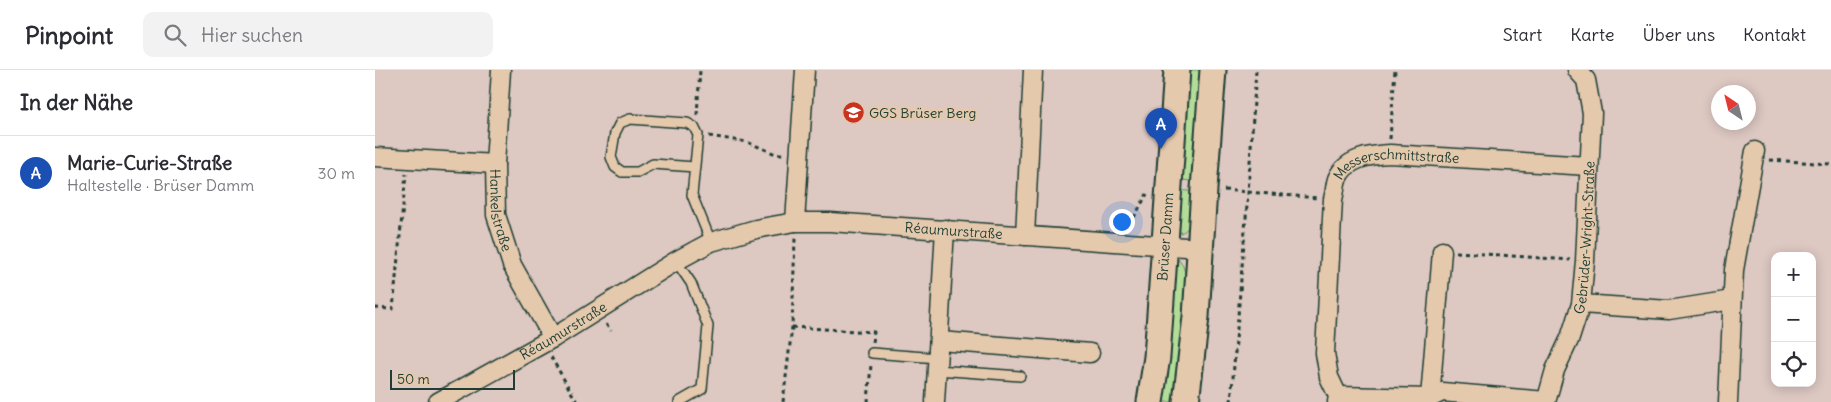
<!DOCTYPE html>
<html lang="de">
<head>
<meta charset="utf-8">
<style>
  :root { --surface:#fff; --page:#f2f2f3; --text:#2b2b33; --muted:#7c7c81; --line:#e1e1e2; --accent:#7c3aed }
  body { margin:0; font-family:Delius,sans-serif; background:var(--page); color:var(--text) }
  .controls { position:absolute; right:15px; bottom:15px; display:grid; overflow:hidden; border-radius:10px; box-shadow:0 2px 12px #0003 }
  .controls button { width:45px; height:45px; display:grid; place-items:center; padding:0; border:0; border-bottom:1px solid var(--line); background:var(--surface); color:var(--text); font:25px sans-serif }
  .compass { position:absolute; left:1336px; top:15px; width:45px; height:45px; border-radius:50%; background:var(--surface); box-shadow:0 2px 12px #0003; rotate:325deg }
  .scale { position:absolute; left:15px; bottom:12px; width:125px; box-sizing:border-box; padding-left:5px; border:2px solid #1f3d34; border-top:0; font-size:14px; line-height:18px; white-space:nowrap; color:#1f3d34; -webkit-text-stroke:4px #e5c9ac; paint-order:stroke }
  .you { position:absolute; left:746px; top:151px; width:18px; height:18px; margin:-12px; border:4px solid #fff; border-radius:50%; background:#1a73e8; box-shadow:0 0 0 8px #1a73e833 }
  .badge { display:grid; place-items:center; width:32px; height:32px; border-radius:50%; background:var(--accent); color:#fff; font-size:16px; font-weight:700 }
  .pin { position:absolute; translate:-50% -41px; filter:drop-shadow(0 1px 2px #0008) }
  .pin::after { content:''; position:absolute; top:26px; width:18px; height:15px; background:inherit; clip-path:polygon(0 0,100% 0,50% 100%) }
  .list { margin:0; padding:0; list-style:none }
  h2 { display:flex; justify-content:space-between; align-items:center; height:65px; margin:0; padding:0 20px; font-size:21px }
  h2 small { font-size:16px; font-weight:400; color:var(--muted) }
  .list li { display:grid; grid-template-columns:32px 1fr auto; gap:15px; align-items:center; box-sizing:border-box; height:75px; padding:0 20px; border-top:1px solid var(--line) }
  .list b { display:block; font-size:19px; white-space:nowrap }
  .list p { margin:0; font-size:16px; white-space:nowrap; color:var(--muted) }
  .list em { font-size:16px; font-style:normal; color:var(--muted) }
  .icon { flex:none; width:28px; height:28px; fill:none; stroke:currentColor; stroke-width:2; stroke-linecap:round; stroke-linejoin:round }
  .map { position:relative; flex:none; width:1456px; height:332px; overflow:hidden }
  header { display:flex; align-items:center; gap:30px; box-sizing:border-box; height:70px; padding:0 25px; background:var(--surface); border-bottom:1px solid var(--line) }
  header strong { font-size:24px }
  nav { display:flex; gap:28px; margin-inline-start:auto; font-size:18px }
  .search { width:350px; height:45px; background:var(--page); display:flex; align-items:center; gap:12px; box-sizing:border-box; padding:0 18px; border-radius:10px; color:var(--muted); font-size:19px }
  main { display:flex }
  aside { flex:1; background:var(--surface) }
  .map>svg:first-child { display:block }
  .green { fill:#b2dc98; stroke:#688c66 }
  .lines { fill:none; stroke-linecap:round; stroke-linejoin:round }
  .lane-casing { stroke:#1f3d34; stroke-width:12 }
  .street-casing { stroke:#1f3d34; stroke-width:21 }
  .secondary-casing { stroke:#1f3d34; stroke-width:29 }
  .path { stroke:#1f3d34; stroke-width:3; stroke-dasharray:4 4; stroke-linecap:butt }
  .lane { stroke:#e5c9ac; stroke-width:9 }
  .street { stroke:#e5c9ac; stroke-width:18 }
  .secondary { stroke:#e5c9ac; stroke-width:25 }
  .labels { text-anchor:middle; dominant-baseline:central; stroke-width:5; stroke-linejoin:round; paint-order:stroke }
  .poi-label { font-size:14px; fill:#1f3d34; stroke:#e5c9ac; text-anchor:start }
  .street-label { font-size:14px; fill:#1f3d34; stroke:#e5c9ac }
</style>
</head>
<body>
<header>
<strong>Pinpoint</strong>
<div class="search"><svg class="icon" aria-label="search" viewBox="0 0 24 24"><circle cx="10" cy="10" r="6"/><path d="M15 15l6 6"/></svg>Hier suchen</div>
<nav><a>Start</a><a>Karte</a><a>Über uns</a><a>Kontakt</a></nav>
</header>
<main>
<aside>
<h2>In der Nähe<small></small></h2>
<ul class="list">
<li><span class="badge" style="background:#1a4fb4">A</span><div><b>Marie-Curie-Straße</b><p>Haltestelle · Brüser Damm</p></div><em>30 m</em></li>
</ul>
</aside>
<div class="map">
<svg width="1456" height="332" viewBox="0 0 1456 332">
  <rect width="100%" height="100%" fill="#ddc8c2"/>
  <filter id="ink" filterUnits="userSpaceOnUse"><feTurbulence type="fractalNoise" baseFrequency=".02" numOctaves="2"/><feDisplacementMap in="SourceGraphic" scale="10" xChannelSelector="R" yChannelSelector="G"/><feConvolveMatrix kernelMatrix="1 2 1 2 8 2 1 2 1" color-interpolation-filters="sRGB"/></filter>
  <g filter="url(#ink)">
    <g class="green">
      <path d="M810 0H829L821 111 803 110Z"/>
      <path d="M802 120 822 122C820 134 819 164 802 163Z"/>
      <path d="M800 188 803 189 808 196 812 209 802 332H783Z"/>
    </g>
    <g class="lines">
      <defs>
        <g id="lane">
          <path d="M320 97 278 94 263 102H247L240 97 236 87 240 63 245 53 255 49 312 53 319 57 323 65 317 125 336 172"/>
          <path d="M301 191 316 213 333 256 327 319 304 332"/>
          <path d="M497 283 563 288"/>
          <path d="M562 300 645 306"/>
        </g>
        <g id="street">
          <path id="s1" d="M126 0 120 94 121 145 137 195 178 268"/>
          <path d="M0 87 120 94"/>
          <path d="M420 152 430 0"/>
          <path d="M650 166 658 0"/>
          <path d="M1206 234 1294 240 1357 230"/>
          <path d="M565 271 715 283"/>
          <path d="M963 326 1055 328 1067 322 1171 331"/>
          <path d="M1055 328 1067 181"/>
          <path id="s2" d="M63 332 178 268 301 191 336 172 381 159 420 152H455L825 178"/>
          <path d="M560 332 570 159"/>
          <path id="s3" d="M962 332 963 326 954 307 950 283 958 129C960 123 960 115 962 109 971 88 995 85 1015 84L1214 96"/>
          <path id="s4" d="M1171 332 1180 300 1195 268 1206 234 1210 191 1217 43 1211 10 1202 0"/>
          <path d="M1353 332 1359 200 1380 81"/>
        </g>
        <g id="secondary">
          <path id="s5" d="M775 332 782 287 802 0"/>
          <path d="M811 332 821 247 829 119 838 0"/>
        </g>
      </defs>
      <use href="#lane" class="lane-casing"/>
      <use href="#street" class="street-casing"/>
      <use href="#secondary" class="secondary-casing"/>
      <g class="path">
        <path d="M322 45 325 0"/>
        <path d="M334 66 372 72 401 84H410"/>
        <path d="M1015 69 1020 0"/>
        <path d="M1395 90 1456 94"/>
        <path d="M849 120 943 128"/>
        <path d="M756 155 757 151 772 124"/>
        <path d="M1081 182 1195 190"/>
        <path d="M0 238 18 239 31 104"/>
        <path d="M231 254 236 261"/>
        <path d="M417 257 499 262 498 273"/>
        <path d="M176 287 202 332"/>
        <path d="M408 332 417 257 420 168"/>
        <path d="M493 332 496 294"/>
        <path d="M856 332 873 123 881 0"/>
      </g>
      <use href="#lane" class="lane"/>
      <use href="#street" class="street"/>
      <use href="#secondary" class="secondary"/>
    </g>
  </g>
  <defs>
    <symbol id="school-disc" viewBox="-11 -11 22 22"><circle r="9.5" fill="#c8321e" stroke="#e5c9ac"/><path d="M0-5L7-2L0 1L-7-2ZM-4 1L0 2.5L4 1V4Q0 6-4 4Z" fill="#fff"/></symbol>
  </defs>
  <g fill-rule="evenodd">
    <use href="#school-disc" x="466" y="30" width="25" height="25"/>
  </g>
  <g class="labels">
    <g class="poi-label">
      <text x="494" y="43">GGS Brüser Berg</text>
    </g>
    <g class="street-label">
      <text stroke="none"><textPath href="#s3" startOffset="292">Messerschmittstraße</textPath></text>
      <text stroke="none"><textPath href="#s1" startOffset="141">Hankelstraße</textPath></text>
      <text stroke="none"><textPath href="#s2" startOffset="562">Réaumurstraße</textPath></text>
      <text stroke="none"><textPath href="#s5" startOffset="166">Brüser Damm</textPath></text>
      <text stroke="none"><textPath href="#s4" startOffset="171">Gebrüder-Wright-Straße</textPath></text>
      <text stroke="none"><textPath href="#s2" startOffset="144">Réaumurstraße</textPath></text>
    </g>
  </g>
</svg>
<div class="controls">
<button>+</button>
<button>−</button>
<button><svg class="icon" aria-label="locate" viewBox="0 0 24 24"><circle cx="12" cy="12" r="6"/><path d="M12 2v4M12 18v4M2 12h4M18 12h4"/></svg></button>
</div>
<svg class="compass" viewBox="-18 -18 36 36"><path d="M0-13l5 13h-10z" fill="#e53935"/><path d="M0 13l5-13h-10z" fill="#7c7c81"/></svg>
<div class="scale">50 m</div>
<div class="you"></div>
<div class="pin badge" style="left:786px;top:79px;background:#1a4fb4">A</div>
</div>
</main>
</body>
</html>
